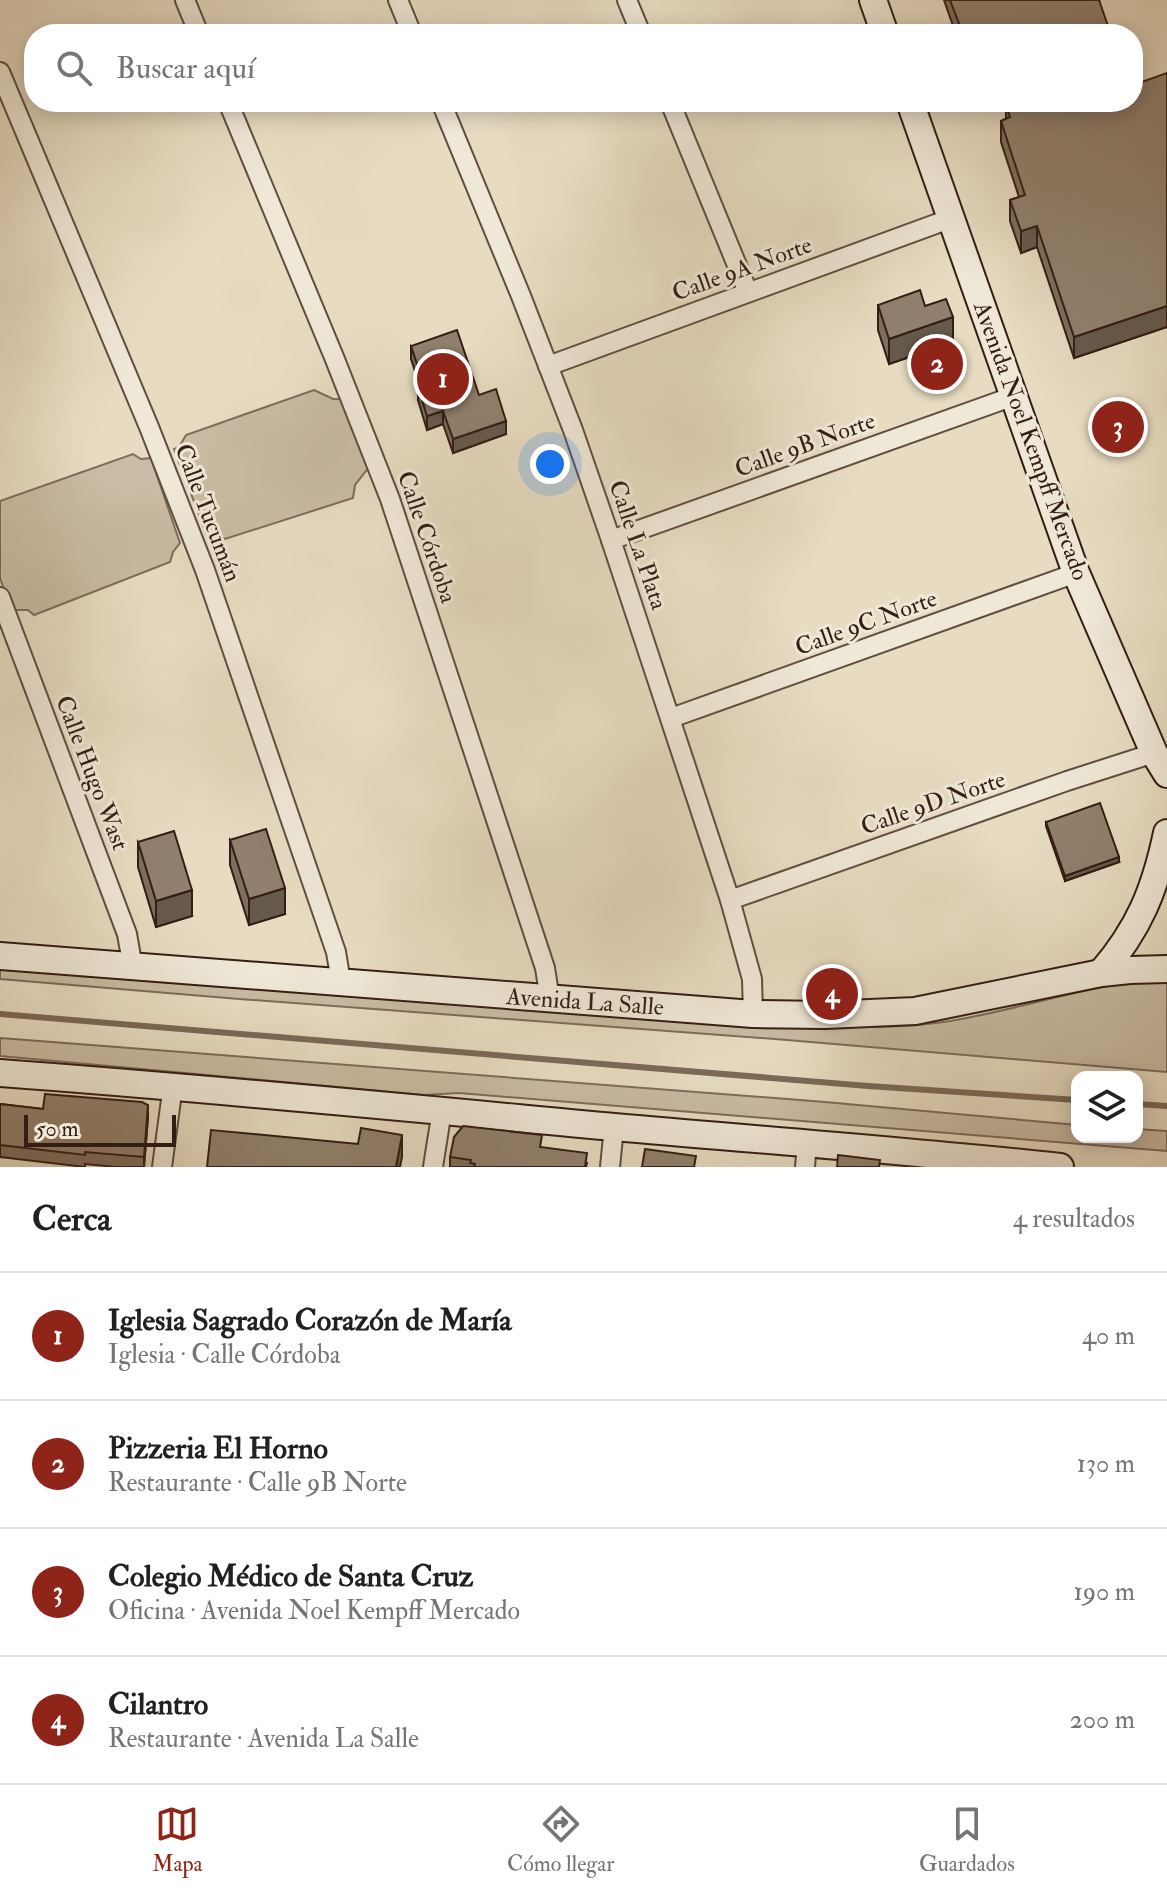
<!DOCTYPE html>
<html lang="es">
<head>
<meta charset="utf-8">
<style>
  :root { --surface:#fff; --page:#f2f2f2; --text:#202124; --muted:#757577; --line:#e0e0e0; --accent:#8f2418 }
  body { margin:0; font-family:"IM FELL Double Pica",serif; background:var(--page); color:var(--text) }
  .controls { position:absolute; right:24px; bottom:24px; display:grid; overflow:hidden; border-radius:16px; box-shadow:0 4px 20px #0003 }
  .controls button { width:72px; height:72px; display:grid; place-items:center; padding:0; border:0; border-bottom:2px solid var(--line); background:var(--surface); color:var(--text); font:40px sans-serif }
  .scale { position:absolute; left:24px; bottom:20px; width:152px; box-sizing:border-box; padding-left:8px; border:4px solid #341d14; border-top:0; font-size:22px; line-height:28px; white-space:nowrap; color:#341d14; -webkit-text-stroke:6px #efe8d7; paint-order:stroke }
  .you { position:absolute; left:550px; top:464px; width:28px; height:28px; margin:-20px; border:6px solid #fff; border-radius:50%; background:#1a73e8; box-shadow:0 0 0 12px #1a73e833 }
  .badge { display:grid; place-items:center; width:52px; height:52px; border-radius:50%; background:var(--accent); color:#fff; font-size:26px; font-weight:700 }
  .pin { position:absolute; translate:-50% -50%; border:4px solid #fff; box-shadow:0 2px 8px #0006 }
  .list { margin:0; padding:0; list-style:none }
  h2 { display:flex; justify-content:space-between; align-items:center; height:104px; margin:0; padding:0 32px; font-size:34px }
  h2 small { font-size:26px; font-weight:400; color:var(--muted) }
  .list li { display:grid; grid-template-columns:52px 1fr auto; gap:24px; align-items:center; box-sizing:border-box; height:128px; padding:0 32px; border-top:2px solid var(--line) }
  .list b { display:block; font-size:30px; white-space:nowrap }
  .list p { margin:0; font-size:26px; white-space:nowrap; color:var(--muted) }
  .list em { font-size:26px; font-style:normal; color:var(--muted) }
  .icon { flex:none; width:44px; height:44px; fill:none; stroke:currentColor; stroke-width:2; stroke-linecap:round; stroke-linejoin:round }
  .map { position:relative; flex:none; width:1167px; height:1167px; overflow:hidden }
  .search { position:absolute; background:var(--surface); box-shadow:0 4px 20px #0003; left:24px; right:24px; top:24px; height:88px; display:flex; align-items:center; gap:20px; box-sizing:border-box; padding:0 28px; border-radius:32px; color:var(--muted); font-size:30px }
  .sheet { height:616px; background:var(--surface) }
  nav { display:flex; justify-content:space-around; align-items:center; box-sizing:border-box; height:112px; border-top:2px solid var(--line); background:var(--surface); font-size:22px; color:var(--muted) }
  nav a { display:grid; justify-items:center; gap:4px }
  nav .on { color:var(--accent) }
  .map>svg:first-child { display:block }
  .green { fill:#c9bca4; stroke:#7e6c5c; stroke-width:2 }
  .lines { fill:none; stroke-linecap:round; stroke-linejoin:round }
  .stream { stroke:#7b6959; stroke-width:6 }
  .minor-casing { stroke:#614d40; stroke-width:22 }
  .secondary-casing { stroke:#341d14; stroke-width:30 }
  .minor { stroke:#efe8d7; stroke-width:18 }
  .secondary { stroke:#efe8d7; stroke-width:26 }
  .wall { fill:#7d6e5f; stroke:#341d14; stroke-width:2 }
  .shaded-wall { fill:#665a4d; stroke:#341d14; stroke-width:2 }
  .building { fill:#91806e; stroke:#341d14; stroke-width:2 }
  .labels { text-anchor:middle; dominant-baseline:central; stroke-width:6; stroke-linejoin:round; paint-order:stroke }
  .street-label { font-size:24px; fill:#341d14; stroke:#efe8d7 }
</style>
</head>
<body>
<div class="map">
<svg width="1167" height="1167" viewBox="0 0 1167 1167">
  <rect width="100%" height="100%" fill="#e7dcc2"/>
  <filter id="stains"><feTurbulence type="fractalNoise" baseFrequency=".0025" numOctaves="4"/><feColorMatrix values="0 0 0 0 .2 0 0 0 0 .09 0 0 0 0 .02 0 0 0 .5 -.17"/></filter>
  <radialGradient id="worn" r=".72"><stop offset=".6" stop-color="#630" stop-opacity="0"/><stop offset="1" stop-color="#630" stop-opacity=".3"/></radialGradient>
  <g class="green">
    <path d="M314 390 333 399H343L369 467 355 485 353 498 225 539 217 534 206 533 174 449 179 447 186 435Z"/>
    <path d="M133 454 141 459 151 458 180 543 173 552 170 562 34 615 28 610H11L0 578V501Z"/>
    <path d="M0 967 765 1025C827 1026 889 1031 950 1021 1023 1009 1093 983 1167 978V1072L775 1039 239 999 0 979Z"/>
    <path d="M0 1038 825 1102 1077 1125V1137H1137V1129L1167 1131V1151L459 1093 424 1095 0 1056Z"/>
  </g>
  <g class="lines">
    <g class="stream">
      <path d="M0 1014 868 1086 1077 1100"/>
      <path d="M1137 1104 1167 1106"/>
    </g>
    <defs>
      <g id="minor">
        <path d="M185 0 199 34"/>
        <path d="M398 0 412 34"/>
        <path d="M627 0 641 34"/>
        <path d="M0 72 149 427 205 570 336 952 341 982"/>
        <path d="M228 102 334 357 390 499 545 968 550 1000"/>
        <path d="M441 102 521 296 573 430 611 540 730 900 752 979 753 1014"/>
        <path d="M670 102 748 292"/>
        <path d="M548 366 952 218"/>
        <path d="M611 540 1014 396"/>
        <path d="M0 597 127 934 133 968"/>
        <path d="M671 718 1076 573"/>
        <path d="M730 900 1067 781 1154 753"/>
        <path d="M162 1167 173 1085"/>
        <path d="M433 1167 442 1110"/>
        <path d="M610 1167 614 1127"/>
        <path d="M805 1167 807 1142"/>
      </g>
      <g id="secondary">
        <path d="M873 0 885 34"/>
        <path d="M910 102 1076 573 1154 753 1167 774"/>
        <path d="M0 956 753 1014 825 1015 915 1011 1101 973 1130 970 1167 969"/>
        <path d="M1101 973C1139 929 1155 890 1167 833"/>
        <path d="M0 1073C205 1088 410 1108 614 1127 763 1140 912 1151 1060 1167"/>
      </g>
    </defs>
    <use href="#minor" class="minor-casing"/>
    <use href="#secondary" class="secondary-casing"/>
    <use href="#minor" class="minor"/>
    <use href="#secondary" class="secondary"/>
  </g>
  <g class="wall">
    <path d="M944 0H1099L1109 34H956Z"/>
    <path d="M1167 73V327L1074 358 1037 247 1021 253 1010 221V200L1019 197 1001 142V121L1006 119V104L1133 102Z"/>
    <path d="M878 305 925 306 953 342 889 364 878 330Z"/>
    <path d="M411 346 479 395 506 434 453 453 443 424 427 430 418 400V387L420 386 411 359Z"/>
    <path d="M1046 822 1119 862 1065 881 1046 826Z"/>
    <path d="M230 840 285 914 249 925 230 865Z"/>
    <path d="M138 842 192 916 156 927 138 867Z"/>
    <path d="M0 1104 43 1109 148 1117 144 1167H116L85 1164V1167L0 1157Z"/>
    <path d="M541 1148 587 1163 586 1167H450V1157Z"/>
  </g>
  <g class="shaded-wall">
    <path d="M1109 29V34H1097Z"/>
    <path d="M1037 226V247L1021 253V231Z"/>
    <path d="M1167 306V327L1074 358V337Z"/>
    <path d="M953 317V342L889 364V339Z"/>
    <path d="M443 411V424L427 430V416Z"/>
    <path d="M506 421V434L453 453V439Z"/>
    <path d="M1119 857V862L1065 881V876Z"/>
    <path d="M285 888V914L249 925V899Z"/>
    <path d="M192 890V916L156 927V901Z"/>
    <path d="M148 1105V1117L144 1167V1157Z"/>
    <path d="M402 1135V1157L400 1167H396Z"/>
  </g>
  <g class="building">
    <path d="M950 0H1099L1109 29 1097 34H963Z"/>
    <path d="M1167 73V306L1074 337 1037 226 1021 231 1010 200 1025 195 1001 121 1010 117 1006 104 1013 102H1133V85Z"/>
    <path d="M920 290 925 306 946 299 953 317 889 339 878 305Z"/>
    <path d="M457 330 479 395 496 389 506 421 453 439 443 411 427 416 418 387 424 385 411 346Z"/>
    <path d="M1100 803 1119 857 1065 876 1046 822Z"/>
    <path d="M266 829 285 888 249 899 230 840Z"/>
    <path d="M174 831 192 890 156 901 138 842Z"/>
    <path d="M45 1094 142 1102 148 1105 144 1157 85 1152V1155L0 1145V1104L43 1109Z"/>
    <path d="M463 1126 542 1135 540 1147 587 1153 585 1167H474L475 1164 470 1163 471 1160 450 1157 454 1137Z"/>
    <path d="M361 1128 402 1135 396 1167H207L211 1130 358 1144Z"/>
    <path d="M645 1149 696 1156 694 1167H642Z"/>
    <path d="M838 1155 880 1160 879 1167H837Z"/>
  </g>
  <g class="labels">
    <g class="street-label">
      <text transform="translate(742 269) rotate(-20)">Calle 9A Norte</text>
      <text transform="translate(1031 441) rotate(70)">Avenida Noel Kempff Mercado</text>
      <text transform="translate(805 445) rotate(-20)">Calle 9B Norte</text>
      <text transform="translate(208 513) rotate(69)">Calle Tucumán</text>
      <text transform="translate(427 537) rotate(71)">Calle Córdoba</text>
      <text transform="translate(638 545) rotate(71)">Calle La Plata</text>
      <text transform="translate(866 623) rotate(-20)">Calle 9C Norte</text>
      <text transform="translate(92 773) rotate(69)">Calle Hugo Wast</text>
      <text transform="translate(933 803) rotate(-19)">Calle 9D Norte</text>
      <text transform="translate(585 1002) rotate(4)">Avenida La Salle</text>
    </g>
  </g>
  <rect width="100%" height="100%" filter="url(#stains)"/>
  <rect width="100%" height="100%" fill="url(#worn)"/>
</svg>
<div class="controls">
<button><svg class="icon" aria-label="layers" viewBox="0 0 24 24"><path d="M12 4l9 5-9 5-9-5zM3 14l9 5 9-5"/></svg></button>
</div>
<div class="scale">50 m</div>
<div class="you"></div>
<div class="pin badge" style="left:443px;top:379px">1</div>
<div class="pin badge" style="left:937px;top:364px">2</div>
<div class="pin badge" style="left:1118px;top:427px">3</div>
<div class="pin badge" style="left:832px;top:994px">4</div>
<div class="search"><svg class="icon" aria-label="search" viewBox="0 0 24 24"><circle cx="10" cy="10" r="6"/><path d="M15 15l6 6"/></svg>Buscar aquí</div>
</div>
<section class="sheet">
<h2>Cerca<small>4 resultados</small></h2>
<ul class="list">
<li><span class="badge">1</span><div><b>Iglesia Sagrado Corazón de María</b><p>Iglesia · Calle Córdoba</p></div><em>40 m</em></li>
<li><span class="badge">2</span><div><b>Pizzeria El Horno</b><p>Restaurante · Calle 9B Norte</p></div><em>130 m</em></li>
<li><span class="badge">3</span><div><b>Colegio Médico de Santa Cruz</b><p>Oficina · Avenida Noel Kempff Mercado</p></div><em>190 m</em></li>
<li><span class="badge">4</span><div><b>Cilantro</b><p>Restaurante · Avenida La Salle</p></div><em>200 m</em></li>
</ul>
</section>
<nav>
<a class="on"><svg class="icon" aria-label="map" viewBox="0 0 24 24"><path d="M3 6l6-2 6 2 6-2v14l-6 2-6-2-6 2zM9 4v14M15 6v14"/></svg>Mapa</a>
<a><svg class="icon" aria-label="directions" viewBox="0 0 24 24"><path d="M12 3l9 9-9 9-9-9zM9 14v-3h6M13 9l2 2-2 2"/></svg>Cómo llegar</a>
<a><svg class="icon" aria-label="saved" viewBox="0 0 24 24"><path d="M7 4h10v16l-5-4-5 4z"/></svg>Guardados</a>
</nav>
</body>
</html>
